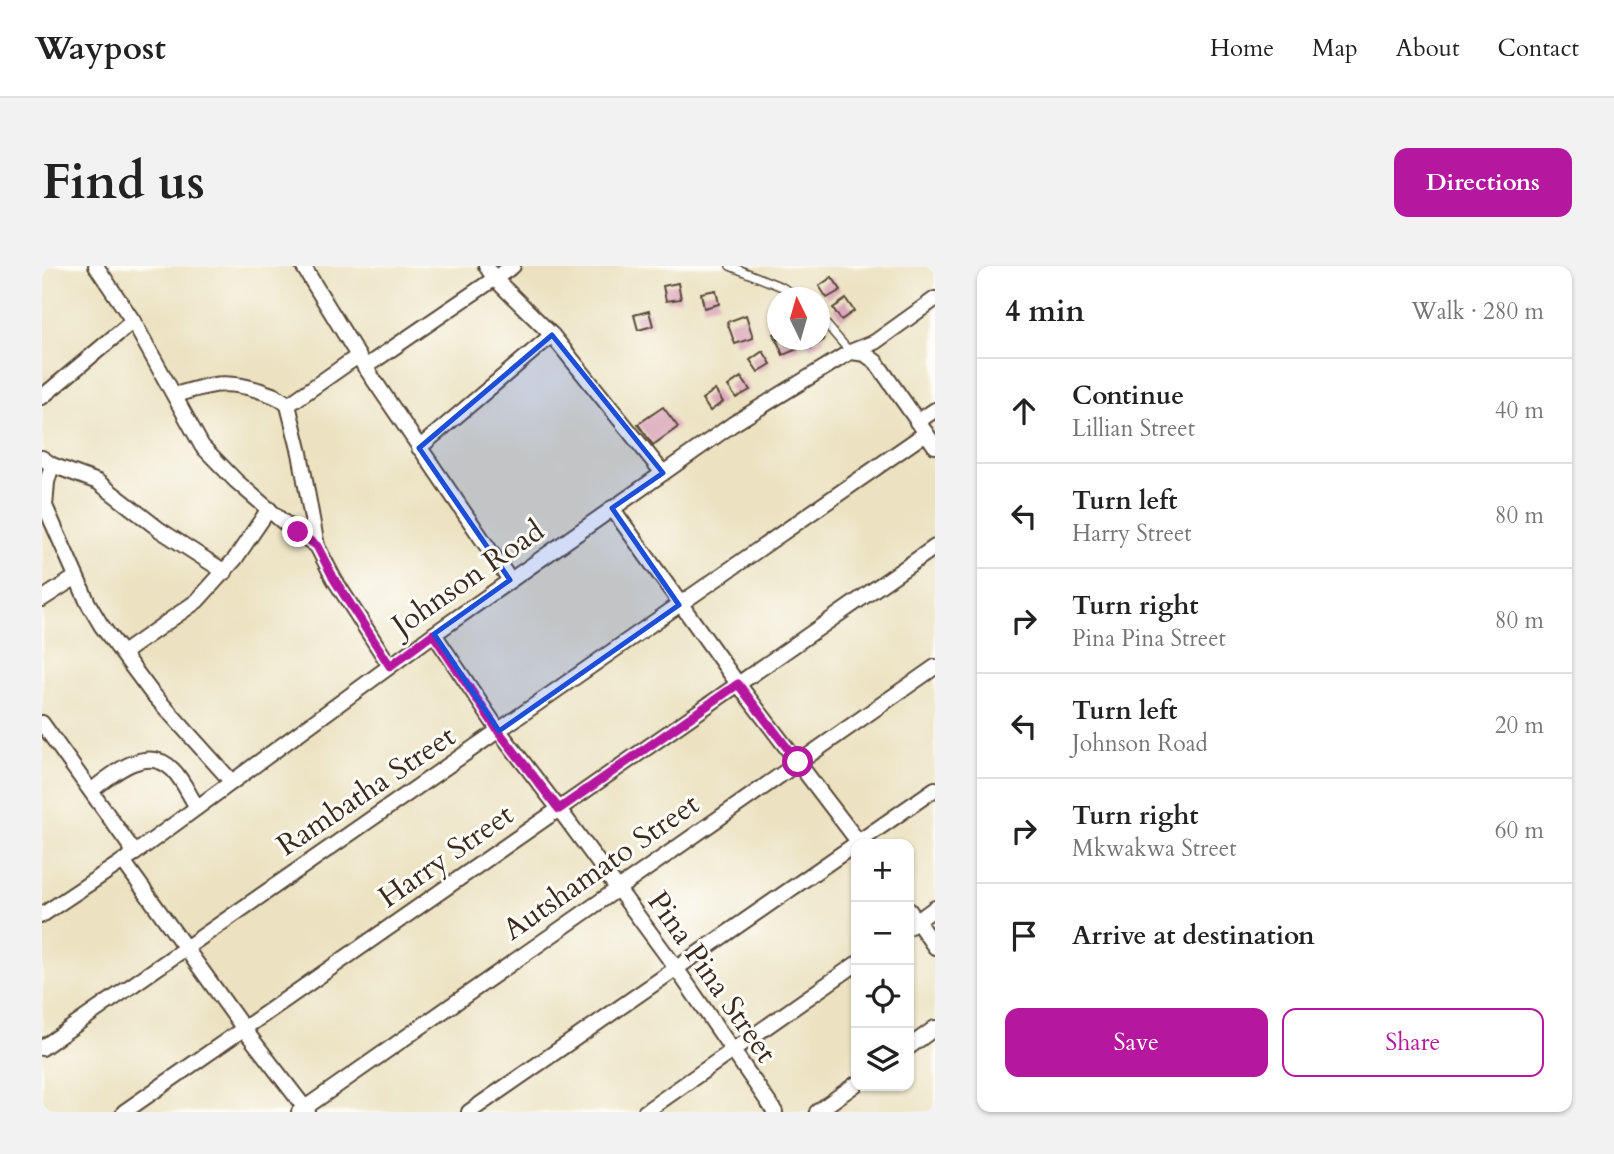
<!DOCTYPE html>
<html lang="en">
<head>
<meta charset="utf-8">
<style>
  :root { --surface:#fff; --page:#f2f2f2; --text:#222; --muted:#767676; --line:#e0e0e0; --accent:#b5179e }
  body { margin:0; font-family:Cardo,serif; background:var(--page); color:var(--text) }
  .controls { position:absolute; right:21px; bottom:21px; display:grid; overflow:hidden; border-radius:14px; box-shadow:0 2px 5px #0004 }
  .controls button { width:63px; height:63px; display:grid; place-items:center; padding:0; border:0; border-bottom:2px solid var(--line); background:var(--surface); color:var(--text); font:35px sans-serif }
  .compass { position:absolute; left:725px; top:21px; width:63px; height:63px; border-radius:50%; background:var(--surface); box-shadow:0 2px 5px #0004; rotate:355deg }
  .stop { position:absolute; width:21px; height:21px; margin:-16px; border:5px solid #b5179e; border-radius:50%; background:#fff }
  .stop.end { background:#b5179e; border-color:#fff; box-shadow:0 2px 7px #0008 }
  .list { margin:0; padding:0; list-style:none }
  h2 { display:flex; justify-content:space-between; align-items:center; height:91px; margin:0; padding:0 28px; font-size:30px }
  h2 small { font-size:23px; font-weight:400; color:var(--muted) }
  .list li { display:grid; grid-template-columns:46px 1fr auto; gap:21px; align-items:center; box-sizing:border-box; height:105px; padding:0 28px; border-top:2px solid var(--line) }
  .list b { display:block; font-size:26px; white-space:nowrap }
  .list p { margin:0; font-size:23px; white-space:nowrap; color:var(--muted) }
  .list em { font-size:23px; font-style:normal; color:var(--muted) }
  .actions { display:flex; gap:14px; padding:21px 28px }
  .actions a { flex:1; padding:16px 0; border:2px solid var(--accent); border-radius:14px; text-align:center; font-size:24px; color:var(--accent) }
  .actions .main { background:var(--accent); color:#fff }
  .icon { flex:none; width:38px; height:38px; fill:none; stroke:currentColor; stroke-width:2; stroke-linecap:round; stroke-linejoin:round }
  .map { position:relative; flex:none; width:893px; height:846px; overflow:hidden; border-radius:14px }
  header { display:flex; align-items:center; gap:42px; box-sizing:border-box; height:98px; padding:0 35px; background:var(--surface); border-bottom:2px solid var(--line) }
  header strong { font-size:33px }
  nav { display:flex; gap:38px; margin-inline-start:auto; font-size:24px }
  .intro { display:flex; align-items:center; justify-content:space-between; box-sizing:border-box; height:168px; padding:0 42px }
  h1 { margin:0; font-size:49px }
  .button { padding:18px 32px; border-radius:14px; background:var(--accent); color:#fff; font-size:24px; font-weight:700 }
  main { display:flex; gap:42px; padding:0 42px }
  aside { flex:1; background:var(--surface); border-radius:14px; box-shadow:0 2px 5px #0004 }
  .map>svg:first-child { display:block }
  .building { fill:#dba8ba }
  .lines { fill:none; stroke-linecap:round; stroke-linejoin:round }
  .service-casing { stroke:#564636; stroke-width:10 }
  .minor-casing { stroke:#564636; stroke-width:18 }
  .service { stroke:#fff; stroke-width:7 }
  .minor { stroke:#fff; stroke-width:14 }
  .route { stroke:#b5179e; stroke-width:9 }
  .marked { fill:#1d4ed8; fill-opacity:0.2; stroke:#1d4ed8; stroke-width:5; stroke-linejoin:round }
  .labels { text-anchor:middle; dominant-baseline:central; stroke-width:6; stroke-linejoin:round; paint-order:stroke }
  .street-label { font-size:30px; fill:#3b2a1e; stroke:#fdfcf7 }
</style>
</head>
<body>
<header>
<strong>Waypost</strong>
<nav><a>Home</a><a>Map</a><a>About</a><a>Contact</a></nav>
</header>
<div class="intro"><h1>Find us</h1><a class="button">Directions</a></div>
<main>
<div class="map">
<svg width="893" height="846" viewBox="0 0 893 846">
  <rect width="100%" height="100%" fill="#fdfcf7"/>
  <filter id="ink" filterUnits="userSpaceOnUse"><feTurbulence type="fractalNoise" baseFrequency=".0143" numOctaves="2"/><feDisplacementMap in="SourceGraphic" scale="14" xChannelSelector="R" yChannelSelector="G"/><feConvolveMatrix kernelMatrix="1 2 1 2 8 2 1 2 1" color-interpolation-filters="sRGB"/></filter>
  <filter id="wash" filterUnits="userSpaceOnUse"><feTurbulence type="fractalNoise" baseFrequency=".00686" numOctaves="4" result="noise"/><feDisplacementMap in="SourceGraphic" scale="28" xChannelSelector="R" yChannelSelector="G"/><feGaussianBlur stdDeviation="1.57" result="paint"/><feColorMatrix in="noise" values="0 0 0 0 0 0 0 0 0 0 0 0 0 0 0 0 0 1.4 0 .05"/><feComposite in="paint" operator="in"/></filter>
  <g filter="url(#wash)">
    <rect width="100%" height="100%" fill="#ece2c1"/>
    <g id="blocks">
      <g class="building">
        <path d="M790 11 799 24 785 32 777 20Z"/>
        <path d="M636 17 639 33 624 35 621 20Z"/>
        <path d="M674 24 677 38 662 42 659 27Z"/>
        <path d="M804 33 812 45 799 54 791 42Z"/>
        <path d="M607 45 611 60 596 64 592 49Z"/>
        <path d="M704 49 711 72 693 78 685 56Z"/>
        <path d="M736 66V74H754L758 82 741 89 732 68Z"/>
        <path d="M778 66 782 74 769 82 763 74H778Z"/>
        <path d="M721 85 729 98 716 106 708 94Z"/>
        <path d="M699 111 708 124 694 132 686 120Z"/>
        <path d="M673 124 681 136 668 145 660 133Z"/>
        <path d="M621 141 636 161 611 179 596 158Z"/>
      </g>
    </g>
  </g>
  <g filter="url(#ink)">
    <use href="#blocks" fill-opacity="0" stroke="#564636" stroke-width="2"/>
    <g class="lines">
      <defs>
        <g id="service">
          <path d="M688 0 740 21 758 32"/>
          <path d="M778 51 808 86"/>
        </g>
        <g id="minor">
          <path d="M54 0 91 55 160 180 194 215 240 255 275 280 292 313 348 400"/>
          <path d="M261 0 323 101 468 314"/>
          <path d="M444 0 453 13 510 69 621 207"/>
          <path d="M810 86 823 88 834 96 893 180"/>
          <path d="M323 101 471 0"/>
          <path d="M133 129C166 119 182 113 216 124 227 128 237 130 246 139"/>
          <path d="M0 131 91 55"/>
          <path d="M246 139 258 187 275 280"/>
          <path d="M246 139 316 90"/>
          <path d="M875 156 893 144"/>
          <path d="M377 182 510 69"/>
          <path d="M0 192 10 199 56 216 118 264 183 306"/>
          <path d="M10 199 5 216 3 240 46 337 59 359 109 426 190 516"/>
          <path d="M570 242 696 418 818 578"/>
          <path d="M0 333 34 311"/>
          <path d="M392 368 457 465 517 543 634 702 733 846"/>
          <path d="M81 387 155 335 193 293 227 243"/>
          <path d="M0 457 93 587"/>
          <path d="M49 525C69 509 105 477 131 504 141 514 147 529 155 541"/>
          <path d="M81 595 202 763 266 846"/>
          <path d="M867 644 893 681"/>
          <path d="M0 649 93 587 392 368 691 158 808 86 833 76 893 33"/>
          <path d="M867 661 893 642"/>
          <path d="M867 781 893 762"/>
          <path d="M0 782 884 167"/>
          <path d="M82 846 893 281"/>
          <path d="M257 846 893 401"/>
          <path d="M427 846 893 523"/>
          <path d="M603 846 814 698"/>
          <path d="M775 846 814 818"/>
        </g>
      </defs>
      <use href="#service" class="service-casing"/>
      <use href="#minor" class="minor-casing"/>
      <use href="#service" class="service"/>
      <use href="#minor" class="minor"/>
    </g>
  </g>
  <g class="lines" filter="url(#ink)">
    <path class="route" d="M256 266 275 280 292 313 348 400 391 368 457 466 517 543 696 418 756 496"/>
  </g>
  <path class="marked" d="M510 69 621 207 570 242 637 339 457 465 392 368 468 314 377 182Z"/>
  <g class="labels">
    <g class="street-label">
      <text transform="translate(426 312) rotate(-35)">Johnson Road</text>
      <text transform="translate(324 525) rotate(-34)">Rambatha Street</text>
      <text transform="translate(404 590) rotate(-35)">Harry Street</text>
      <text transform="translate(559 601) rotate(-35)">Autshamato Street</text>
      <text transform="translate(670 711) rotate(55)">Pina Pina Street</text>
    </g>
  </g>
</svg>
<div class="controls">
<button>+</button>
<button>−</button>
<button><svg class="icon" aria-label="locate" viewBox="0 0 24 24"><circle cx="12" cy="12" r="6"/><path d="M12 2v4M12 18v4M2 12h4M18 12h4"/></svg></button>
<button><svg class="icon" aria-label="layers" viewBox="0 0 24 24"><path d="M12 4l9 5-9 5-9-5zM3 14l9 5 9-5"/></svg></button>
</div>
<svg class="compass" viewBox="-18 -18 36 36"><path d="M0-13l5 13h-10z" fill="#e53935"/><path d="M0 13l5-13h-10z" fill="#767676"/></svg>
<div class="stop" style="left:756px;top:496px"></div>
<div class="stop end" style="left:256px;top:266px"></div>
</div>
<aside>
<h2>4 min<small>Walk · 280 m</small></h2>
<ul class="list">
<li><svg class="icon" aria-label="ahead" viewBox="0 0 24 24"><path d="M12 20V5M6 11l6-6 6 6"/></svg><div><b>Continue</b><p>Lillian Street</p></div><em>40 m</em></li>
<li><svg class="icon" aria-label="left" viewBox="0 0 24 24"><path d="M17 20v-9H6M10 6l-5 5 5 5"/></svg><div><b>Turn left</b><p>Harry Street</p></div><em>80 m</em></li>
<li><svg class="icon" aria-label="right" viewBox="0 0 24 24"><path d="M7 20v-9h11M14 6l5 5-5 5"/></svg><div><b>Turn right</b><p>Pina Pina Street</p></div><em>80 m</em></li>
<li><svg class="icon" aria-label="left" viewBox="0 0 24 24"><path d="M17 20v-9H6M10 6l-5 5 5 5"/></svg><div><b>Turn left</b><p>Johnson Road</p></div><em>20 m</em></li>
<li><svg class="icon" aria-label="right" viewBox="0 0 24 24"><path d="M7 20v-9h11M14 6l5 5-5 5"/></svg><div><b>Turn right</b><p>Mkwakwa Street</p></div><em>60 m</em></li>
<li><svg class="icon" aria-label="arrive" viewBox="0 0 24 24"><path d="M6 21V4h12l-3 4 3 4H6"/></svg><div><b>Arrive at destination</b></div></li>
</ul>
<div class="actions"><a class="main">Save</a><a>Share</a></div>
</aside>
</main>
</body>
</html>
